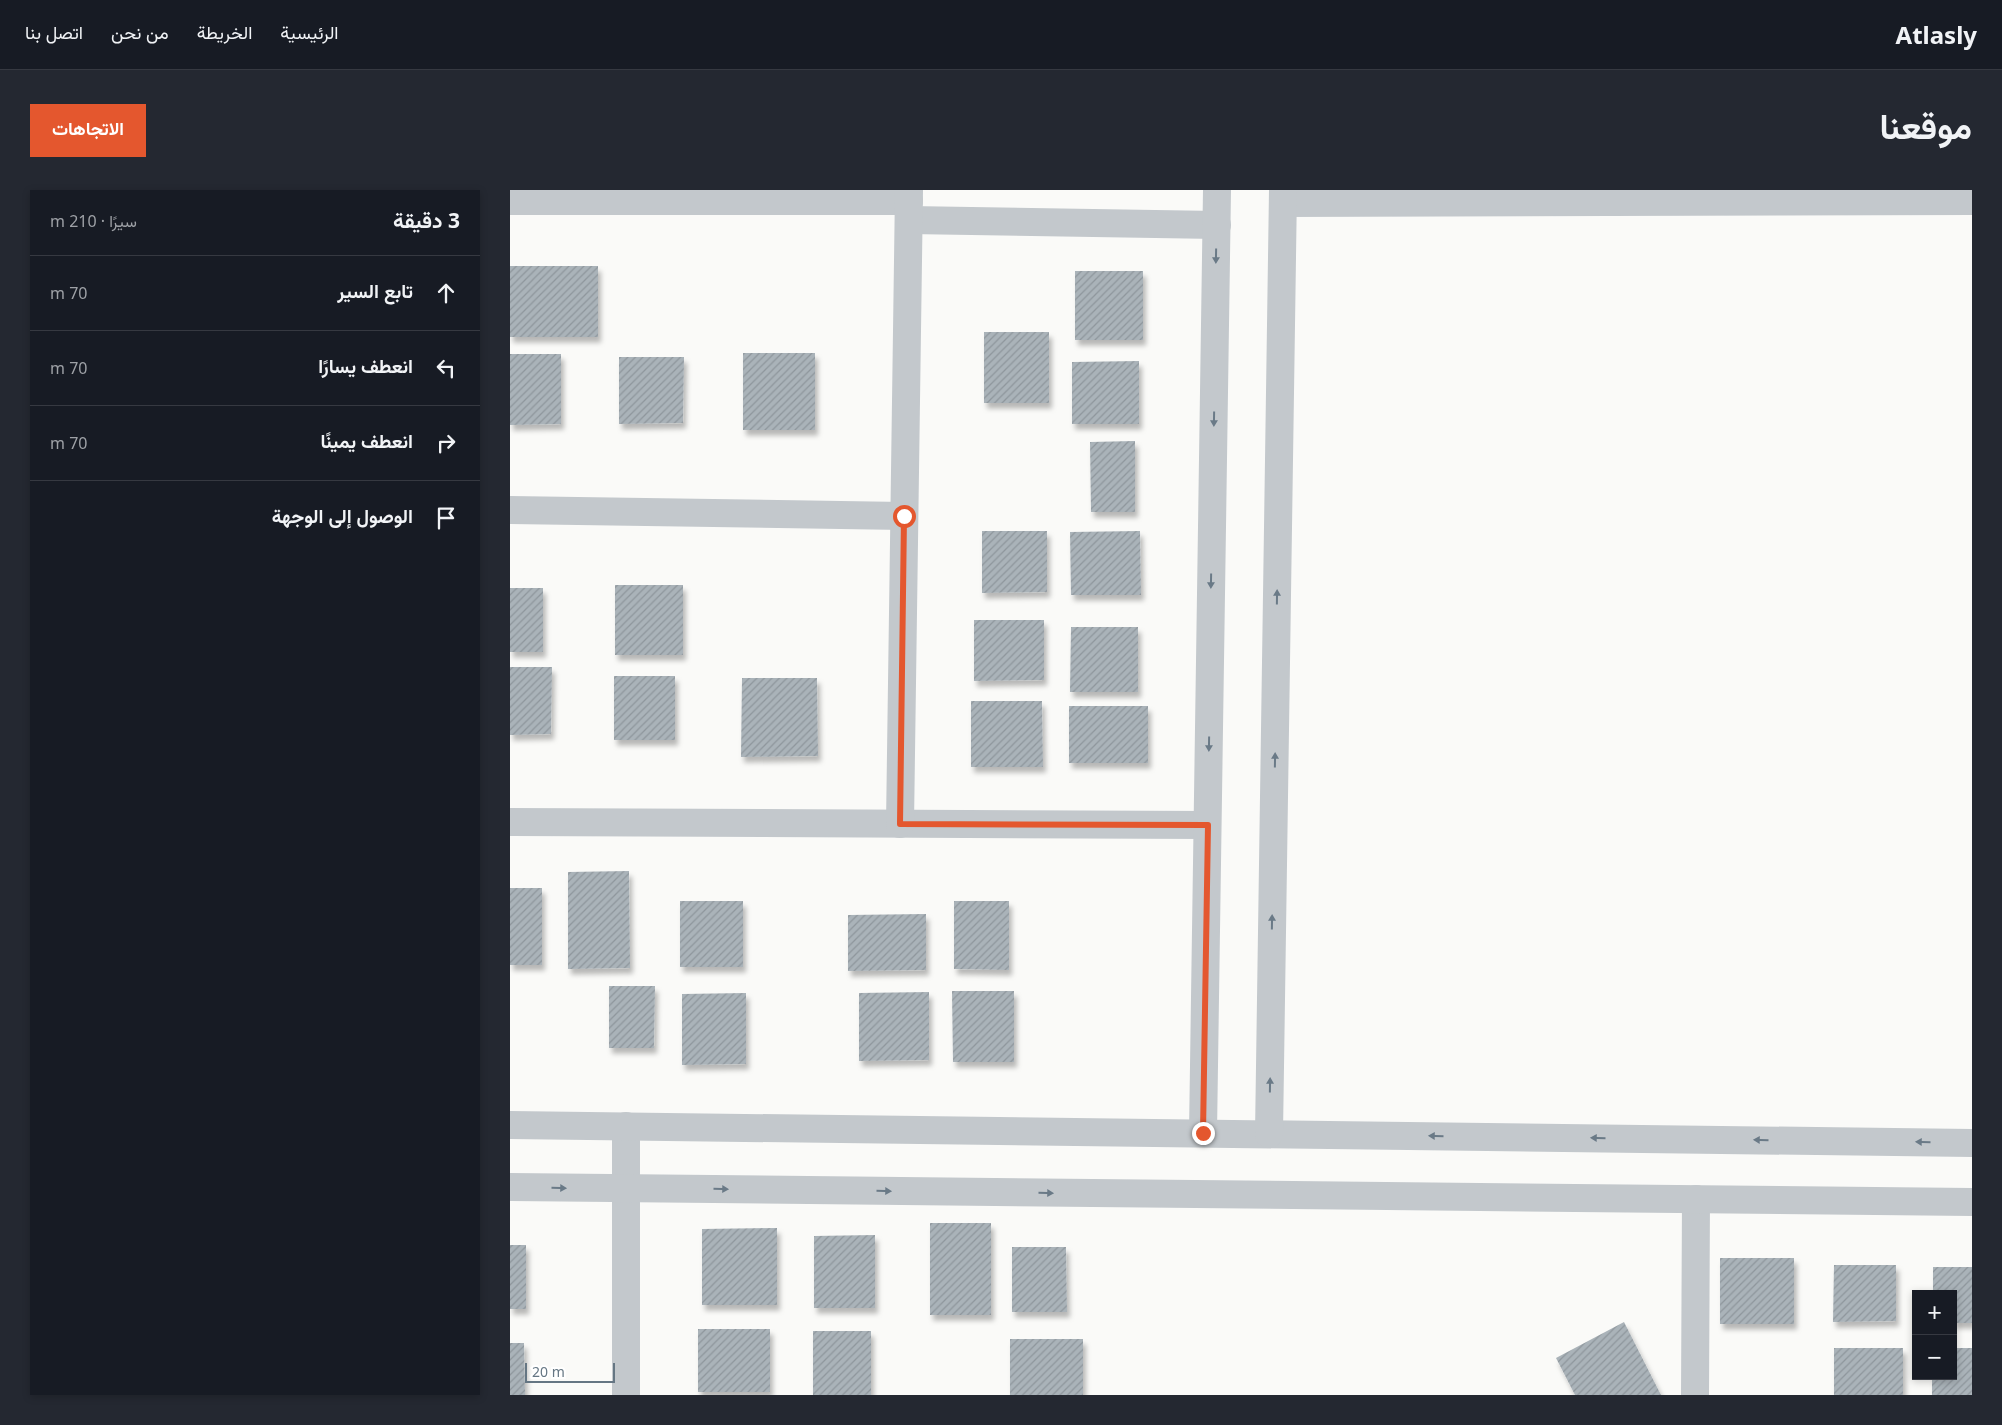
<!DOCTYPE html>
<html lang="ar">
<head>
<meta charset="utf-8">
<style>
  :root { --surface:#171b24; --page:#242831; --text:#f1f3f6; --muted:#9ea1a6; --line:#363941; --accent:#e4572e }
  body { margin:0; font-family:"Noto Sans",Vazirmatn,sans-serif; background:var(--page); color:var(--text); direction:rtl }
  .controls { position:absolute; right:15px; bottom:15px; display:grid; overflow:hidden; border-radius:0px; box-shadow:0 2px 8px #0003 }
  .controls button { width:45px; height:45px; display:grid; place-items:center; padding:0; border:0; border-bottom:1px solid var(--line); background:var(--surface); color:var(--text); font:25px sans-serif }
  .scale { position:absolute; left:15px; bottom:12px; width:90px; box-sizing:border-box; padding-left:5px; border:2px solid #657683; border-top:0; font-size:14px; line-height:18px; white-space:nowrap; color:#657683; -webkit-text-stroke:4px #fff; paint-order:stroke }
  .stop { position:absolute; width:15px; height:15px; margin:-11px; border:4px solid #e4572e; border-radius:50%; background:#fff }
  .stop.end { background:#e4572e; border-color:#fff; box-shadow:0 1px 5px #0008 }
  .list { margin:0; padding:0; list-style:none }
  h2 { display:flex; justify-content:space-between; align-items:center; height:65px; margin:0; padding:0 20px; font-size:21px }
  h2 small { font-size:16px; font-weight:400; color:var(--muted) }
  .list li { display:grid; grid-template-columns:32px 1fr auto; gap:15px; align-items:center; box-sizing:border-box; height:75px; padding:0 20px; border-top:1px solid var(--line) }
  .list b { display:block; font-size:19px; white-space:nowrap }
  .list em { font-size:16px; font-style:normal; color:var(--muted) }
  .icon { flex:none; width:28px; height:28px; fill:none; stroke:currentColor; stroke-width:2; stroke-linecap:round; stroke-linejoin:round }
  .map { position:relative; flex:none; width:1462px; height:1205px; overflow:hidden; direction:ltr; border-radius:0px }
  header { display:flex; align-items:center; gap:30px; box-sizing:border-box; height:70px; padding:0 25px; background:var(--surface); border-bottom:1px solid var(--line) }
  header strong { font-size:24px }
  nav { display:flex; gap:28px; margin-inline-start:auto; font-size:18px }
  .intro { display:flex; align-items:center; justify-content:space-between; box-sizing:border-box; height:120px; padding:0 30px }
  h1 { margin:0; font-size:35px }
  .button { padding:12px 22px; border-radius:0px; background:var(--accent); color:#fff; font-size:18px; font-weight:700 }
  main { display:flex; gap:30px; padding:0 30px }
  aside { flex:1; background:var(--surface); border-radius:0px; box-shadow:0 2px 8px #0003 }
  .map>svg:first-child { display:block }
  .building { fill:url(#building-hatch); filter:url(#shadow) }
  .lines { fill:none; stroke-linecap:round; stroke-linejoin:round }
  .minor { stroke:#c3c8cc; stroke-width:28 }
  .tertiary { stroke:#c3c8cc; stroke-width:28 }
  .oneway { fill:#6a7a87 }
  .route { stroke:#e4572e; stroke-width:6 }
</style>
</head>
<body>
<header>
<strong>Atlasly</strong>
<nav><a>الرئيسية</a><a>الخريطة</a><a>من نحن</a><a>اتصل بنا</a></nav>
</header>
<div class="intro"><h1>موقعنا</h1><a class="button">الاتجاهات</a></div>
<main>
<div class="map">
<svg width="1462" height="1205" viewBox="0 0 1462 1205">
  <defs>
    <pattern id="building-hatch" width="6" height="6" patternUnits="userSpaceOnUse" patternTransform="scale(1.25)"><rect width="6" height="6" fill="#aab3b9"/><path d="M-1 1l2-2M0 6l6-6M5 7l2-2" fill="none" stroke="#8e969c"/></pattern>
    <filter id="shadow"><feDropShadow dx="3" dy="5.5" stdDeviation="2.5" flood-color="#0004"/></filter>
  </defs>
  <rect width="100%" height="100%" fill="#fafaf8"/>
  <g class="building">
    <rect x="0" y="76" width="88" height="71"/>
    <rect x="565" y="81" width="68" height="69"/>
    <rect x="474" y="142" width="65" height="71"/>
    <rect x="233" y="163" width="72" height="77"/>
    <path d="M0 164H51V234L0 235Z"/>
    <path d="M109 167H174L173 233 109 234Z"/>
    <path d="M629 171V234H562V172Z"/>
    <path d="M625 251V322H581L580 252Z"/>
    <path d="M472 341H537V402L472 403Z"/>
    <path d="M630 341 631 405H561L560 342Z"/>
    <rect x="105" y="395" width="68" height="70"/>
    <rect x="0" y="398" width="33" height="64"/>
    <path d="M464 430H534V490L464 491Z"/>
    <path d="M561 437H628V502H560Z"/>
    <path d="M0 477H42L41 544 0 545Z"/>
    <rect x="104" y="486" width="61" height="64"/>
    <path d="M232 488H307L308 566 231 567Z"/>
    <path d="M461 511H532L533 577H461Z"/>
    <rect x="559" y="516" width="79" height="57"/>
    <path d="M119 681 120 778 58 779V682Z"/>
    <rect x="0" y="698" width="32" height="77"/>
    <rect x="170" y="711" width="63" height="66"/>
    <path d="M444 711H499V780L444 779Z"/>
    <path d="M416 724V780L338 781V725Z"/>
    <path d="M99 796H145L144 858H99Z"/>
    <path d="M442 801H504V872H443Z"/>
    <path d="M419 802V870L349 871V803Z"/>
    <path d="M236 803V874L172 875V804Z"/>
    <rect x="420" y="1033" width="61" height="92"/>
    <path d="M267 1038V1115H192V1039Z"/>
    <path d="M365 1045V1118H304V1046Z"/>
    <rect x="0" y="1055" width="16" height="64"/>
    <path d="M502 1057H556L557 1122H502Z"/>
    <rect x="1210" y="1068" width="74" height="66"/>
    <path d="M1324 1075H1386V1131L1323 1132Z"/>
    <path d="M1423 1077H1462V1133H1443V1104H1423Z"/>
    <path d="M1114 1132 1151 1205H1065L1046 1168Z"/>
    <rect x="188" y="1139" width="72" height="63"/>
    <rect x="303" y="1141" width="58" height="64"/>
    <rect x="500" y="1149" width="73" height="56"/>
    <path d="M0 1153H14L15 1205H0Z"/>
    <rect x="1324" y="1158" width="69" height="47"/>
    <path d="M1443 1158H1462V1205H1422V1186H1443Z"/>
  </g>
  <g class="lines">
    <g class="minor">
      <path d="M0 11H399"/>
      <path d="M773 13 1462 11"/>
      <path d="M399 30 707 35"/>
      <path d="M0 320 394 326"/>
      <path d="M0 632 697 635"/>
      <path d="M390 634 399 0"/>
      <path d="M116 1205V936"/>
      <path d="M1185 1205 1186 1009"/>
    </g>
    <g class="tertiary">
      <path d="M0 935 1462 953"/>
      <path d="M693 943 707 0"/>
      <path d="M759 944 773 0"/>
      <path d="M0 997 1462 1012"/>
    </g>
  </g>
  <defs><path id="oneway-solid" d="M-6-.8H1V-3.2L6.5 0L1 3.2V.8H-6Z" transform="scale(1.25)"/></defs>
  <g class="oneway">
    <use href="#oneway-solid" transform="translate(706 66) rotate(91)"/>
    <use href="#oneway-solid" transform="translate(704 229) rotate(91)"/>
    <use href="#oneway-solid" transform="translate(701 391) rotate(91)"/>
    <use href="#oneway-solid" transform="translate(767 407) rotate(-89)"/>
    <use href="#oneway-solid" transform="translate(699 554) rotate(91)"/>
    <use href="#oneway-solid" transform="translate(765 570) rotate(-89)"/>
    <use href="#oneway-solid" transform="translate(762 732) rotate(-89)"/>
    <use href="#oneway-solid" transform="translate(760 895) rotate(-89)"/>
    <use href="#oneway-solid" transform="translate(926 946) rotate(-179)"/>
    <use href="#oneway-solid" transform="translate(1088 948) rotate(-179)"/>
    <use href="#oneway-solid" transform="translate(1251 950) rotate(-179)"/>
    <use href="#oneway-solid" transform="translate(1413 952) rotate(-179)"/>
    <use href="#oneway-solid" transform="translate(49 998) rotate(1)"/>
    <use href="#oneway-solid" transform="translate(211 999) rotate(1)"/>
    <use href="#oneway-solid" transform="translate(374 1001) rotate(1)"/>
    <use href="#oneway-solid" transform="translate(536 1003) rotate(1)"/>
  </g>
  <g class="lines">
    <path class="route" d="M394 326 390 634 698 635 693 943"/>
  </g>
</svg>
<div class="controls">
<button>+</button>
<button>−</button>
</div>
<div class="scale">20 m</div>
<div class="stop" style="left:394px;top:326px"></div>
<div class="stop end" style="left:693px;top:943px"></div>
</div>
<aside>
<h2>3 دقيقة<small>سيرًا · 210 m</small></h2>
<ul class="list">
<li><svg class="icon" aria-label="ahead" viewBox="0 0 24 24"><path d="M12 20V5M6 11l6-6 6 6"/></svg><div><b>تابع السير</b></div><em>70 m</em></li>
<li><svg class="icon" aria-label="left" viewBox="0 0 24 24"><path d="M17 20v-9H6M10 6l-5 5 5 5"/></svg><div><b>انعطف يسارًا</b></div><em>70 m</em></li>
<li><svg class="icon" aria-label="right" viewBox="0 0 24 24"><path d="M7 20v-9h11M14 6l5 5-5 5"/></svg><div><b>انعطف يمينًا</b></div><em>70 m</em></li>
<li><svg class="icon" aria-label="arrive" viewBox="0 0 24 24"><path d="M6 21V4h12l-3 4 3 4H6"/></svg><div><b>الوصول إلى الوجهة</b></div></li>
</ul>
</aside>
</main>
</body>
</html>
